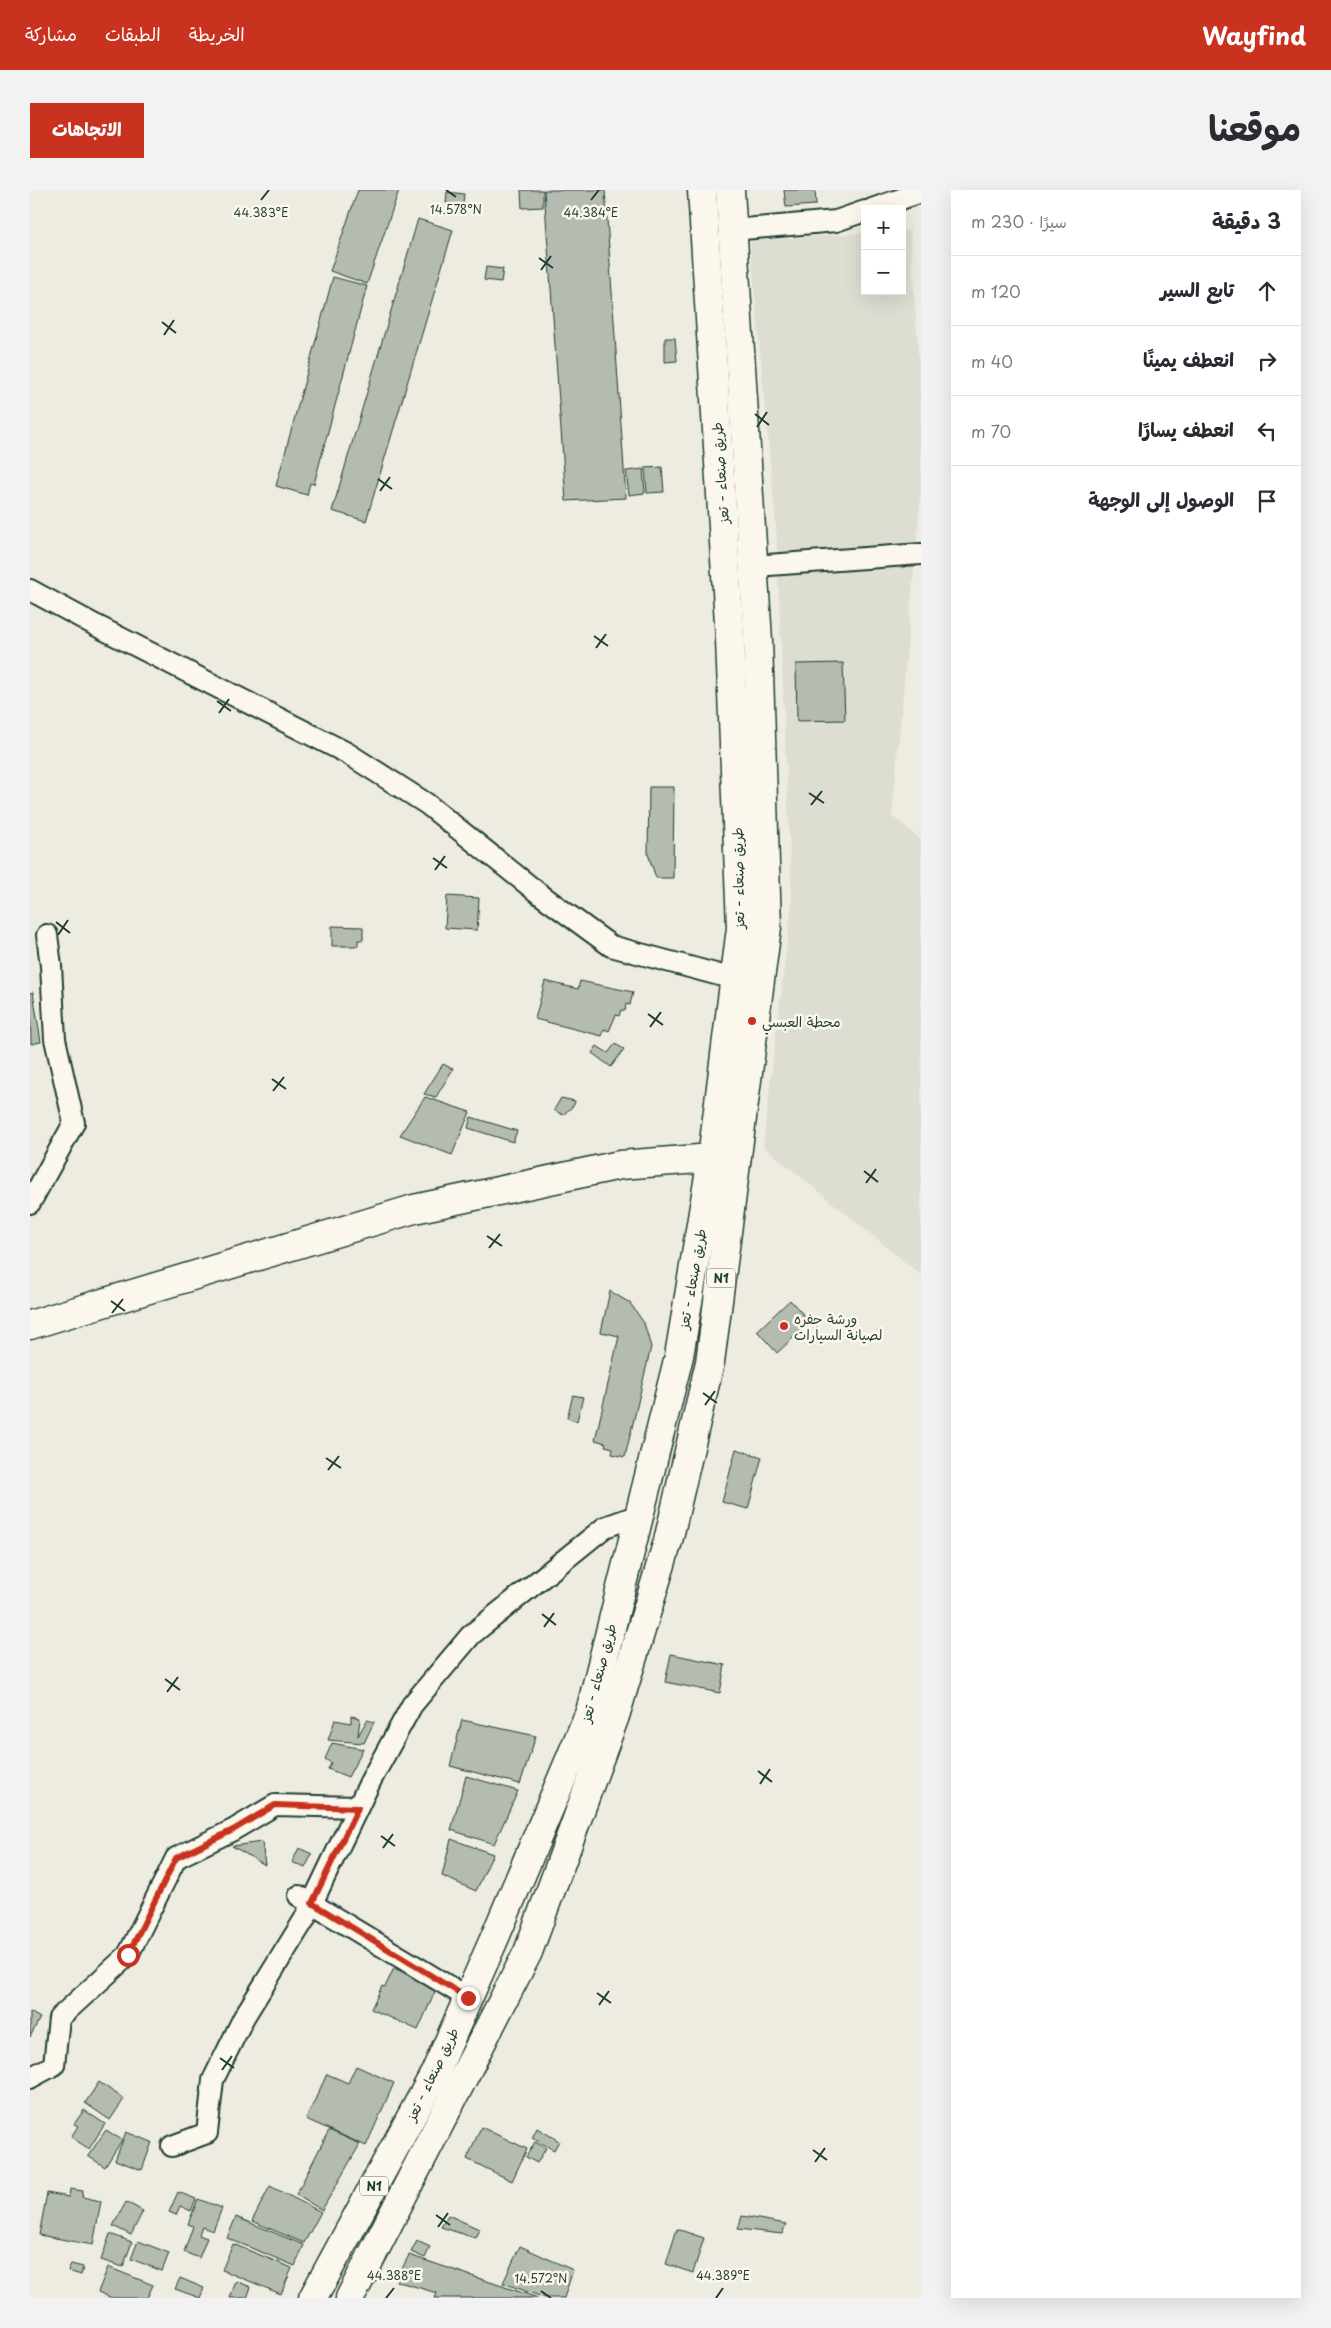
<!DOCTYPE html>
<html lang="ar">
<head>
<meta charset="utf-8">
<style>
  :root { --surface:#fff; --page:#f2f2f3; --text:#2b2b33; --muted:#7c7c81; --line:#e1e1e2; --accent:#c8321e }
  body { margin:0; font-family:"Playpen Sans","Playpen Sans Arabic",sans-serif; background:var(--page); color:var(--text); direction:rtl }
  .controls { position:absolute; right:15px; top:15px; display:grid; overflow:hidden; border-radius:0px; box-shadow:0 5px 20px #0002 }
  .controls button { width:45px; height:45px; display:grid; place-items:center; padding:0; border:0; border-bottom:1px solid var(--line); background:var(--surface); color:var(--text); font:25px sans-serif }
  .stop { position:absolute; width:15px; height:15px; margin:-11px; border:4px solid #c8321e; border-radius:50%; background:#fff }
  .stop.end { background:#c8321e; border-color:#fff; box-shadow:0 1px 5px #0008 }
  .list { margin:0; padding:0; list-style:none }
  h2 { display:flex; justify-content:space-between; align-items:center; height:65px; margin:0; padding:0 20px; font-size:21px }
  h2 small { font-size:16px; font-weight:400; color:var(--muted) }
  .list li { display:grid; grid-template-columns:32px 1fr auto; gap:15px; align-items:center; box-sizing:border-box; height:70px; padding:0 20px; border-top:1px solid var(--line) }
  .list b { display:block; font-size:19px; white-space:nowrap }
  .list em { font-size:16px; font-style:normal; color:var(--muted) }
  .icon { flex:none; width:28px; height:28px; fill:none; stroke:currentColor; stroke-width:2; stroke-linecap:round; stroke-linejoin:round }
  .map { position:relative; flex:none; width:891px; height:2108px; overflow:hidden; direction:ltr; border-radius:0px }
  header { display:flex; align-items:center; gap:30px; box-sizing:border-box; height:70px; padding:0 25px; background:var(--accent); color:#fff }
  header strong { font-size:24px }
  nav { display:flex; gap:28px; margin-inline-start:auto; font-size:18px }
  .intro { display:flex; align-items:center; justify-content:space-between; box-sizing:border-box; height:120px; padding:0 30px }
  h1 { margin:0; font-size:35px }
  .button { padding:12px 22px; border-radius:0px; background:var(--accent); color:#fff; font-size:18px; font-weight:700 }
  main { display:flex; gap:30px; padding:0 30px }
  aside { flex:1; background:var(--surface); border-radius:0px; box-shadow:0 5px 20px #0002 }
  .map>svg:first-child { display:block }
  .built { fill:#ddddd2 }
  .building { fill:#b4bbb0; stroke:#1f3d34 }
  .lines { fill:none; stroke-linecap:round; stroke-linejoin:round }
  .street-casing { stroke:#1f3d34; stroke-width:24 }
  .secondary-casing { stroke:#1f3d34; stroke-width:31 }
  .highway-casing { stroke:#1f3d34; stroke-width:31 }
  .street { stroke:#fbf7ec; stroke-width:20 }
  .secondary { stroke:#fbf7ec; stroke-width:28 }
  .highway { stroke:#fbf7ec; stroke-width:28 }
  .route { stroke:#c8321e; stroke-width:6 }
  .ticks { fill:none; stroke:#1f3d34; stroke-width:2 }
  .poi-dot { fill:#c8321e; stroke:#fbf7ec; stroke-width:2 }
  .labels { text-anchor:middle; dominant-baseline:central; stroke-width:5; stroke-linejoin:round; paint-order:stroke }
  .shield { fill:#fbf7ec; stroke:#61756b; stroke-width:1 }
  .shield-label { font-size:12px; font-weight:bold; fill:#1f3d34 }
  .street-label { font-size:14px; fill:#1f3d34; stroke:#fbf7ec }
  .poi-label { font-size:14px; fill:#1f3d34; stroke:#fbf7ec; text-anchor:start }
  .ticks-label { font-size:12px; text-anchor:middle; fill:#1f3d34; stroke:#fbf7ec; stroke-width:5; stroke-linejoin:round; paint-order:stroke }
</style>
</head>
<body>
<header>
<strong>Wayfind</strong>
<nav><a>الخريطة</a><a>الطبقات</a><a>مشاركة</a></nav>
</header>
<div class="intro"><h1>موقعنا</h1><a class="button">الاتجاهات</a></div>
<main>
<aside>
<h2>3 دقيقة<small>سيرًا · 230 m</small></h2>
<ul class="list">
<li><svg class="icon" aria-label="ahead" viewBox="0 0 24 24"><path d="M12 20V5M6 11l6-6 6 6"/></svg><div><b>تابع السير</b></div><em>120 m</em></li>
<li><svg class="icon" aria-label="right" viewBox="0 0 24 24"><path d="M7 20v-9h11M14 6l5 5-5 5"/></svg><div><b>انعطف يمينًا</b></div><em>40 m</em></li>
<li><svg class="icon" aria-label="left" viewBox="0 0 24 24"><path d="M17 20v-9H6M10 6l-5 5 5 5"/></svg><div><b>انعطف يسارًا</b></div><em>70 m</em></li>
<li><svg class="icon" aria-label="arrive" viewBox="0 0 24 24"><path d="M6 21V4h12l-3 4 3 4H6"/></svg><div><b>الوصول إلى الوجهة</b></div></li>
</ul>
</aside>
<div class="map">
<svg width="891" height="2108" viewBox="0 0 891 2108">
  <rect width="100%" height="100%" fill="#eeece1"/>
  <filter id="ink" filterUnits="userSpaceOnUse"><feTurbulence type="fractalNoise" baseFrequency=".02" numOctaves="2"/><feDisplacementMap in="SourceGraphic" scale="10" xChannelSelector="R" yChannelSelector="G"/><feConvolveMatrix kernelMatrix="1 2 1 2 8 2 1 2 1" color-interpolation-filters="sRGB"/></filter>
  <g filter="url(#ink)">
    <path class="built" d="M880 40 891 207V301L862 626 891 650V1085L733 956 762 711 746 336 720 51 835 43V101H872V41Z"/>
    <g class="building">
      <path d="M328 0H369L337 94 300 81Z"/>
      <path d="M491 0H513V17L492 18Z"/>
      <path d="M514 0H575L596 308 536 311Z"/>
      <path d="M754 0H785L786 15 756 17Z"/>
      <path d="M417 2 434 4 433 14 416 13Z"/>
      <path d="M388 29 423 40 336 331 302 321Z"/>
      <path d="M456 77 473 79 471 92 454 90Z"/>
      <path d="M303 87 337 96 284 294 280 293 277 305 246 296Z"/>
      <path d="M635 148H645L647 171 635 172Z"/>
      <path d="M632 277 634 302 617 303 615 278Z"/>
      <path d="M613 279 615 303 599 305 596 281Z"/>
      <path d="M813 473 815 530 767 531 766 474Z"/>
      <path d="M619 597H644L643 688H626L618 664Z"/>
      <path d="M417 706 449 708 447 740 415 738Z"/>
      <path d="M302 736 333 737V750H328V756H302Z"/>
      <path d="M515 791 548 799 550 791 603 802 600 815 596 814 595 821 591 820 589 826 586 825 579 841 574 839 572 846 505 829Z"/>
      <path d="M3 802 11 852 1 854 0 803Z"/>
      <path d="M585 854 594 859 581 877 562 863 567 856 578 863Z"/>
      <path d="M413 874 423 879 406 907 394 904Z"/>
      <path d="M395 907 440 922 422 965 370 945Z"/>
      <path d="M531 908 545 911 544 915 533 925 524 920Z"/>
      <path d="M441 927 487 941 483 952 438 938Z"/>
      <path d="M580 1101 600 1113 614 1133 621 1157 595 1267 582 1264 583 1258 575 1256 576 1253 565 1250 589 1146 571 1142Z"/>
      <path d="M760 1110 780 1132 747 1163 727 1141Z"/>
      <path d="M543 1205 553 1207 547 1231 537 1228Z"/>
      <path d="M706 1259 732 1267 718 1319 692 1312Z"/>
      <path d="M641 1464 695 1475 690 1503 635 1492Z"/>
      <path d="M321 1526 330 1528 328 1546 337 1530 344 1532 334 1553 298 1550 305 1530 321 1533Z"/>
      <path d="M432 1530 506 1546 490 1594 420 1576Z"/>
      <path d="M302 1553 333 1559 318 1587 298 1579 301 1573 295 1569Z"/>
      <path d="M436 1586 488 1601 464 1654 421 1640Z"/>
      <path d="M421 1649 463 1664 446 1701 412 1686Z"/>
      <path d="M232 1652 235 1675 202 1656Z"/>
      <path d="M269 1658 282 1664 275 1678 262 1672Z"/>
      <path d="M364 1778 407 1797 388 1840 341 1819 352 1796 355 1797Z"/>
      <path d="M0 1822 10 1828 0 1847Z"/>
      <path d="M326 1876 364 1893 336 1956 276 1929 297 1884 318 1893Z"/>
      <path d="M69 1892 94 1909 80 1930 55 1913Z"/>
      <path d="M54 1920 75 1934 59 1959 41 1947 48 1936 44 1934Z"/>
      <path d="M451 1937 497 1959 482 1991 437 1969Z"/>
      <path d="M507 1938 529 1951 524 1960 502 1948Z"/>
      <path d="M76 1940 92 1950 75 1977 58 1966Z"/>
      <path d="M299 1940 330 1954 292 2020 266 2005Z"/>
      <path d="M96 1942 122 1952 112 1980 85 1970Z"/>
      <path d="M505 1952 516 1958 507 1973 496 1967Z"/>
      <path d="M240 1996 291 2022 274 2053 222 2031Z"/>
      <path d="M40 1999 53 2001 52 2007 71 2011 63 2055 9 2045 17 2003 39 2007Z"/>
      <path d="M148 2002 166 2009 161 2021 150 2016 146 2025 139 2022Z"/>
      <path d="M168 2009 192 2018 183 2041 172 2037 169 2045 177 2048 169 2068 154 2062 163 2036 158 2034Z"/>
      <path d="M96 2012 113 2021 101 2045 83 2036Z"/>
      <path d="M418 2025 449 2039 445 2048 411 2037Z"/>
      <path d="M712 2026 756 2034 752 2044 708 2039Z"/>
      <path d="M206 2027 274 2055 265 2076 197 2048Z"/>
      <path d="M647 2039 674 2048 663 2083 636 2074Z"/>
      <path d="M80 2044 102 2052 93 2077 71 2070Z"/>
      <path d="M108 2051 139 2063 132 2081 101 2069Z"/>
      <path d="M387 2051 400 2057 395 2068 381 2062Z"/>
      <path d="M203 2054 262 2078 251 2104 192 2080Z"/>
      <path d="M490 2056 543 2080 534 2108H515L473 2093Z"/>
      <path d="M379 2065 508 2108H405L407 2103 366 2091Z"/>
      <path d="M41 2074 53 2077 51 2085 38 2081Z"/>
      <path d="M78 2077 123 2095 117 2108H82L68 2102Z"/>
      <path d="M150 2088 174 2098 170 2108 145 2099Z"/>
      <path d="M206 2091 221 2097 217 2108H200Z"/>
    </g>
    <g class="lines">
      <defs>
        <g id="street">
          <path d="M842 19 891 2"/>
          <path d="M702 40 806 31 835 21"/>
          <path d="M724 376 891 364"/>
          <path d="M0 400 65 435 317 563 397 614 507 702 581 756 704 789"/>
          <path d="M0 1013 44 933 25 849 21 776 17 745"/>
          <path d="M269 1706 438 1808"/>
          <path d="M0 1888 24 1875 29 1828 98 1765 146 1668 203 1640 245 1615 328 1617"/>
          <path d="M142 1956 177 1943 183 1890 214 1827 274 1730 341 1590 382 1515 441 1445 575 1337 609 1325"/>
        </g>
        <path id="secondary" d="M0 1135 384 1019 590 975 682 968"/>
        <g id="highway">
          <path d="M283 2108 405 1883 465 1747 560 1522 649 1166 682 968 711 738 700 449 672 0"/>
          <path d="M320 2108 498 1762 585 1526 638 1351 680 1172 737 737 728 451 700 0"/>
        </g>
      </defs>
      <use href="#street" class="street-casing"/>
      <use href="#secondary" class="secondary-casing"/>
      <use href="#highway" class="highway-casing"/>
      <use href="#street" class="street"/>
      <use href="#secondary" class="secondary"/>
      <use href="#highway" class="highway"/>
    </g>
  </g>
  <g class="lines" filter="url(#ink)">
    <path class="route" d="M98 1765 146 1668 203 1640 245 1615 328 1618 282 1713 438 1808"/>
  </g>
  <path class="ticks" d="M416 0 426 7M231 10 239 0M561 10 569 0M509 68 523 78M511 80 521 66M132 132 146 143M134 145 144 130M725 224 739 235M727 237 737 222M348 289 362 299M350 301 360 287M564 446 578 456M566 458 576 444M187 511 201 521M189 523 199 509M779 603 794 613M781 615 792 601M403 668 417 678M405 680 415 666M26 732 40 743M28 745 38 730M618 824 633 835M620 837 631 822M242 889 256 899M243 901 254 887M834 981 848 992M836 993 846 979M457 1046 472 1056M459 1058 470 1044M81 1111 95 1121M82 1123 93 1109M673 1203 687 1213M675 1215 685 1201M296 1268 311 1278M298 1280 309 1266M512 1424 526 1435M514 1437 524 1423M135 1489 150 1500M137 1502 148 1487M728 1581 742 1592M730 1594 740 1579M351 1646 365 1656M353 1658 363 1644M567 1803 581 1813M569 1815 579 1801M190 1868 204 1878M192 1880 202 1866M783 1960 797 1970M785 1972 795 1958M406 2025 420 2035M408 2037 418 2023M511 2101 521 2108M356 2108 364 2098M686 2108 693 2098"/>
  <g class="poi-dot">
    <circle cx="722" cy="831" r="5"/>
    <circle cx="754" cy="1136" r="5"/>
  </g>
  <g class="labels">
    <g class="shield">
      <rect x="677" y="1078.5" width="28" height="19" rx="4"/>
      <rect x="330" y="1986.5" width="28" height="19" rx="4"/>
    </g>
    <g class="shield-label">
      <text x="691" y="1088">N1</text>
      <text x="344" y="1996">N1</text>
    </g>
    <g class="street-label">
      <text transform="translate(690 283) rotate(-94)">طريق صنعاء - تعز</text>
      <text transform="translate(708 688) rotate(-91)">طريق صنعاء - تعز</text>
      <text transform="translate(662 1089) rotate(-80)">طريق صنعاء - تعز</text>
      <text transform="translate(568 1483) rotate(-75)">طريق صنعاء - تعز</text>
      <text transform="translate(402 1884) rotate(-64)">طريق صنعاء - تعز</text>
    </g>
    <g class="poi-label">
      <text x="732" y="831">محطة العبسي</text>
      <text x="764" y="1128">ورشة جفره<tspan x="764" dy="16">لصيانة السيارات</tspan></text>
    </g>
  </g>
  <g class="ticks-label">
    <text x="426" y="24">14.578°N</text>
    <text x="231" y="27">44.383°E</text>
    <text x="561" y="27">44.384°E</text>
    <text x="364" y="2090">44.388°E</text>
    <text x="693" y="2090">44.389°E</text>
    <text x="511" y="2093">14.572°N</text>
  </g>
</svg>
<div class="controls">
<button>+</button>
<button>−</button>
</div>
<div class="stop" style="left:98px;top:1765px"></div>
<div class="stop end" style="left:438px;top:1808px"></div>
</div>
</main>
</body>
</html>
